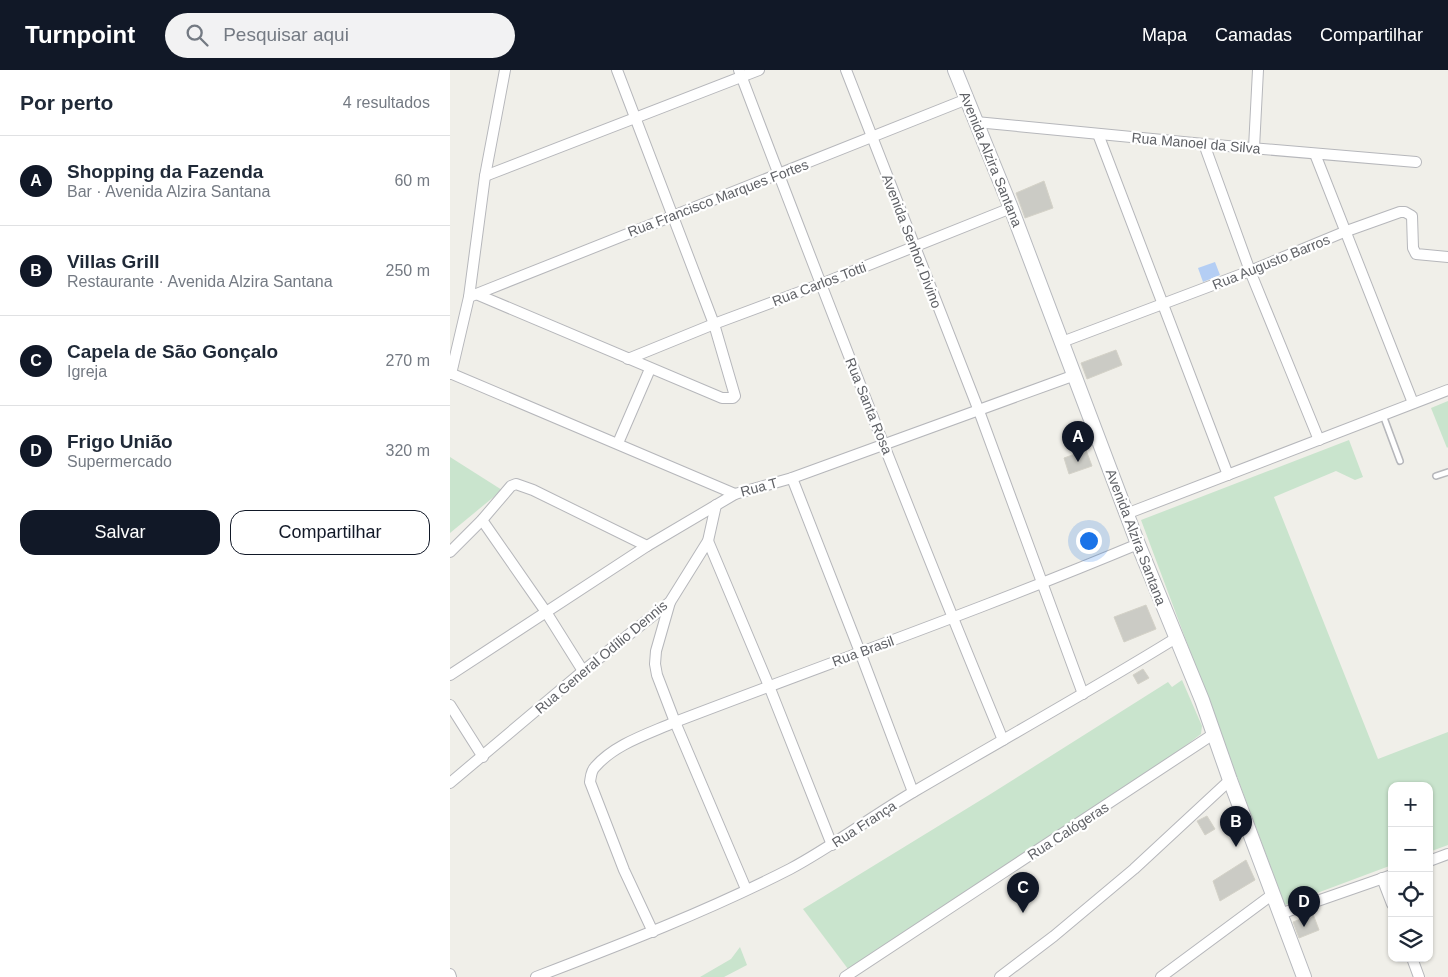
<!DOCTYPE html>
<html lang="pt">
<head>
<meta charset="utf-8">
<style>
  :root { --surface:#fff; --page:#f2f2f3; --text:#1f2937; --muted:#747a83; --line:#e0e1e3; --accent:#111827 }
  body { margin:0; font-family:Helvetica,sans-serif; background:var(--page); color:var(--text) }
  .controls { position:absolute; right:15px; bottom:15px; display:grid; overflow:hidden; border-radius:10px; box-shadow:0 1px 4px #0004 }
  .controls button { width:45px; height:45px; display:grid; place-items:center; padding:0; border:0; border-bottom:1px solid var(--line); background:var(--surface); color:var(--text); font:25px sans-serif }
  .you { position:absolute; left:638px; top:470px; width:18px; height:18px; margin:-12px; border:4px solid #fff; border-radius:50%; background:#1a73e8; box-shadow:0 0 0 8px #1a73e833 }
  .badge { display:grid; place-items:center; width:32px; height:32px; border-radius:50%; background:var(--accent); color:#fff; font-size:16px; font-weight:700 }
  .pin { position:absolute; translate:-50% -41px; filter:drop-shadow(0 1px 2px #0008) }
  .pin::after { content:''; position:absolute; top:26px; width:18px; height:15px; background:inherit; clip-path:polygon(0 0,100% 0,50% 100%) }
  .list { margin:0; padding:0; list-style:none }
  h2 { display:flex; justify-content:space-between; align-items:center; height:65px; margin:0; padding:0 20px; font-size:21px }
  h2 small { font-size:16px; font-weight:400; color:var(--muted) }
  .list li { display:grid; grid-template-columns:32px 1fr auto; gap:15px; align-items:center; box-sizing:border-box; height:90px; padding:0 20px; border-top:1px solid var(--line) }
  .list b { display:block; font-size:19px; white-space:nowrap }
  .list p { margin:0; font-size:16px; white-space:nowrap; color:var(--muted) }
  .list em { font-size:16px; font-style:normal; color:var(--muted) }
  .actions { display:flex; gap:10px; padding:15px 20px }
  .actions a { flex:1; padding:11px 0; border:1px solid var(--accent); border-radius:15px; text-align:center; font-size:18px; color:var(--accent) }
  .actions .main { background:var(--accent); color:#fff }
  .icon { flex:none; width:28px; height:28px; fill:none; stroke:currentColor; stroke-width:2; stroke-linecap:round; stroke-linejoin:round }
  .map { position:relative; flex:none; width:998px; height:907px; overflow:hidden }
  header { display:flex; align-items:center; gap:30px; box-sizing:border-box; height:70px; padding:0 25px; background:var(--accent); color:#fff }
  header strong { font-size:24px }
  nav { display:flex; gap:28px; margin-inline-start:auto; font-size:18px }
  .search { width:350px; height:45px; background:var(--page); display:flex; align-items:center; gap:12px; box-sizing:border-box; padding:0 18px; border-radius:28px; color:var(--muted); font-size:19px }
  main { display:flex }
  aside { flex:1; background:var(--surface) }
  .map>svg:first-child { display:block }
  .green { fill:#c9e4cd }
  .water { fill:#b4cef4 }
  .building { fill:#cbcbc5; stroke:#d4d2c8 }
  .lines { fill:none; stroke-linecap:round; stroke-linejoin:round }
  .service-casing { stroke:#b6b7bb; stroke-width:8 }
  .minor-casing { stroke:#b6b7bb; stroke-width:12 }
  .secondary-casing { stroke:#b7b9be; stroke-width:16 }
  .service { stroke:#fff; stroke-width:5 }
  .minor { stroke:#fff; stroke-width:10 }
  .secondary { stroke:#fff; stroke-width:14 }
  .labels { text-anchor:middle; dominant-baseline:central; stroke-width:4.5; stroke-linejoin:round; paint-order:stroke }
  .street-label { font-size:14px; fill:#606267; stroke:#fff }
</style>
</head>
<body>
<header>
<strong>Turnpoint</strong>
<div class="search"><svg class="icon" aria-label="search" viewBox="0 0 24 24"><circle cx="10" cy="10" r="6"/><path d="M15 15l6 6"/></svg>Pesquisar aqui</div>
<nav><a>Mapa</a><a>Camadas</a><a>Compartilhar</a></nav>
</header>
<main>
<aside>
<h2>Por perto<small>4 resultados</small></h2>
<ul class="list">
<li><span class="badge">A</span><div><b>Shopping da Fazenda</b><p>Bar · Avenida Alzira Santana</p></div><em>60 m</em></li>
<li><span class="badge">B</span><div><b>Villas Grill</b><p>Restaurante · Avenida Alzira Santana</p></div><em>250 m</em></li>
<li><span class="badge">C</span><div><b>Capela de São Gonçalo</b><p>Igreja</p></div><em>270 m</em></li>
<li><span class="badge">D</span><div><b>Frigo União</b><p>Supermercado</p></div><em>320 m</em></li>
</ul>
<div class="actions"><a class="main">Salvar</a><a>Compartilhar</a></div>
</aside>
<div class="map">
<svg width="998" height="907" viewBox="0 0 998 907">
  <rect width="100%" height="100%" fill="#f0efe9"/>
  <g class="green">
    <path d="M998 331V377L997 378 981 338Z"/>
    <path d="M899 370 913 407 905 410 886 401 824 427 928 689 998 662V775L979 782V716H942V795L835 835 691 450Z"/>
    <path d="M0 387 52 420 0 463Z"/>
    <path d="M732 610 752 656 751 664 723 685 398 899 353 839 539 725 718 612 722 617Z"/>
    <path d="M290 877 297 895 274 907H250L281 889Z"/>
  </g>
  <path class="water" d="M765 192 770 205 753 212 748 198Z"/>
  <g class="building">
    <path d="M594 111 603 138 575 148 566 123Z"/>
    <path d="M666 280 672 295 637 309 631 293Z"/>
    <path d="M636 380 642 396 619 404 614 388Z"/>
    <path d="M696 535 706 559 674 572 664 547Z"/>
    <path d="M693 599 699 608 688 614 683 605Z"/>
    <path d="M757 746 765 759 755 765 747 751Z"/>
    <path d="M796 790 805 810 770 831 763 811Z"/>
    <path d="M863 844 869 860 849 868 843 852Z"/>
  </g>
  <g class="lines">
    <defs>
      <g id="service">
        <path d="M933 345 950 391"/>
        <path d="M986 406 998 402"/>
      </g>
      <g id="minor">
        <path d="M289 0C374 224 461 448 553 670"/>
        <path d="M396 0 529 341 633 624"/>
        <path d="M526 52 754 74 966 92"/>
        <path d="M648 64 778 405"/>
        <path d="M754 74 800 201 869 370"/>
        <path d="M804 78 808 0"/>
        <path d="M865 84 963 333"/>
        <path d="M35 106 309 0"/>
        <path d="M26 224 272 328H283L285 326 264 254 167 0"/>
        <path d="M19 227 517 29"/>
        <path d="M612 272 800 201 894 162 950 142H955L962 146 963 178 966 184 998 187"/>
        <path d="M178 289 264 254 371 214 561 138"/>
        <path d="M0 303 285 424"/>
        <path d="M1 304 19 227 35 106 55 0"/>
        <path d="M168 373 200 299"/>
        <path d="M342 408 410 582 463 722"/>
        <path d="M676 444 998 320"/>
        <path d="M32 450 96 542 133 601"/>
        <path d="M258 471 319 616 382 775"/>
        <path d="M0 482 32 450 61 416 66 414 83 420 197 476"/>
        <path d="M220 532 206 581 205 594 207 605 225 652 296 819"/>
        <path d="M0 605 197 476 285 424 342 408 625 305"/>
        <path d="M0 635 33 687"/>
        <path d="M0 713 133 601 220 532 258 471 266 435"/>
        <path d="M979 791 998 784"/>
        <path d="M932 808 942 834"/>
        <path d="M830 844 942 805"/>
        <path d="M203 862 174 800 140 712C141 706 141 701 145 697 165 674 198 664 225 652 379 593 535 538 688 474"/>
        <path d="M962 888 969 907"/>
        <path d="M0 904 1 907"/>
        <path d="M86 907C172 874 258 841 340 799 383 776 422 746 465 721 552 670 640 621 726 568"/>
        <path d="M395 907 765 663"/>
        <path d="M550 907 604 866 684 799 780 710"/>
        <path d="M711 907 823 824"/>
      </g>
      <path id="secondary" d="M505 0 561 138 688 474 752 630 780 710 854 907"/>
    </defs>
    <use href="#service" class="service-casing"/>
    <use href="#minor" class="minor-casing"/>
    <use href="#secondary" class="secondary-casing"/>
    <use href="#service" class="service"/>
    <use href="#minor" class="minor"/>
    <use href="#secondary" class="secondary"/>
  </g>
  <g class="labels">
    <g class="street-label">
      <text transform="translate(746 73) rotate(5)">Rua Manoel da Silva</text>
      <text transform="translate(541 89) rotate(68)">Avenida Alzira Santana</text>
      <text transform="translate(268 128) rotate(-21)">Rua Francisco Marques Fortes</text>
      <text transform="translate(462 171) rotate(69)">Avenida Senhor Divino</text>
      <text transform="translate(821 192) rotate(-22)">Rua Augusto Barros</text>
      <text transform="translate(369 214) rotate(-21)">Rua Carlos Totti</text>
      <text transform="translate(419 336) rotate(68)">Rua Santa Rosa</text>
      <text transform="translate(309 417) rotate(-15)">Rua T</text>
      <text transform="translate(686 467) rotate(69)">Avenida Alzira Santana</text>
      <text transform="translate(413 581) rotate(-20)">Rua Brasil</text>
      <text transform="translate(151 587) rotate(-40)">Rua General Odílio Dennis</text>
      <text transform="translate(414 754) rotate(-33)">Rua França</text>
      <text transform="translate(618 761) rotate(-33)">Rua Calógeras</text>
    </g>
  </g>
</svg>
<div class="controls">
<button>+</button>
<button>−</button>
<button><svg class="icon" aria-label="locate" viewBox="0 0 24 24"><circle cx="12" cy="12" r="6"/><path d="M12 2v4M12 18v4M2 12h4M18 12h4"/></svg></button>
<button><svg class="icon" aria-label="layers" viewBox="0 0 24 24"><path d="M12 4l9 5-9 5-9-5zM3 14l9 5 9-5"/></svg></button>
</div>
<div class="you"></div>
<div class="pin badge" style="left:628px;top:392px">A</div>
<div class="pin badge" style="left:786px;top:777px">B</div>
<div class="pin badge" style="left:573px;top:843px">C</div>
<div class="pin badge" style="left:854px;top:857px">D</div>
</div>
</main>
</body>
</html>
